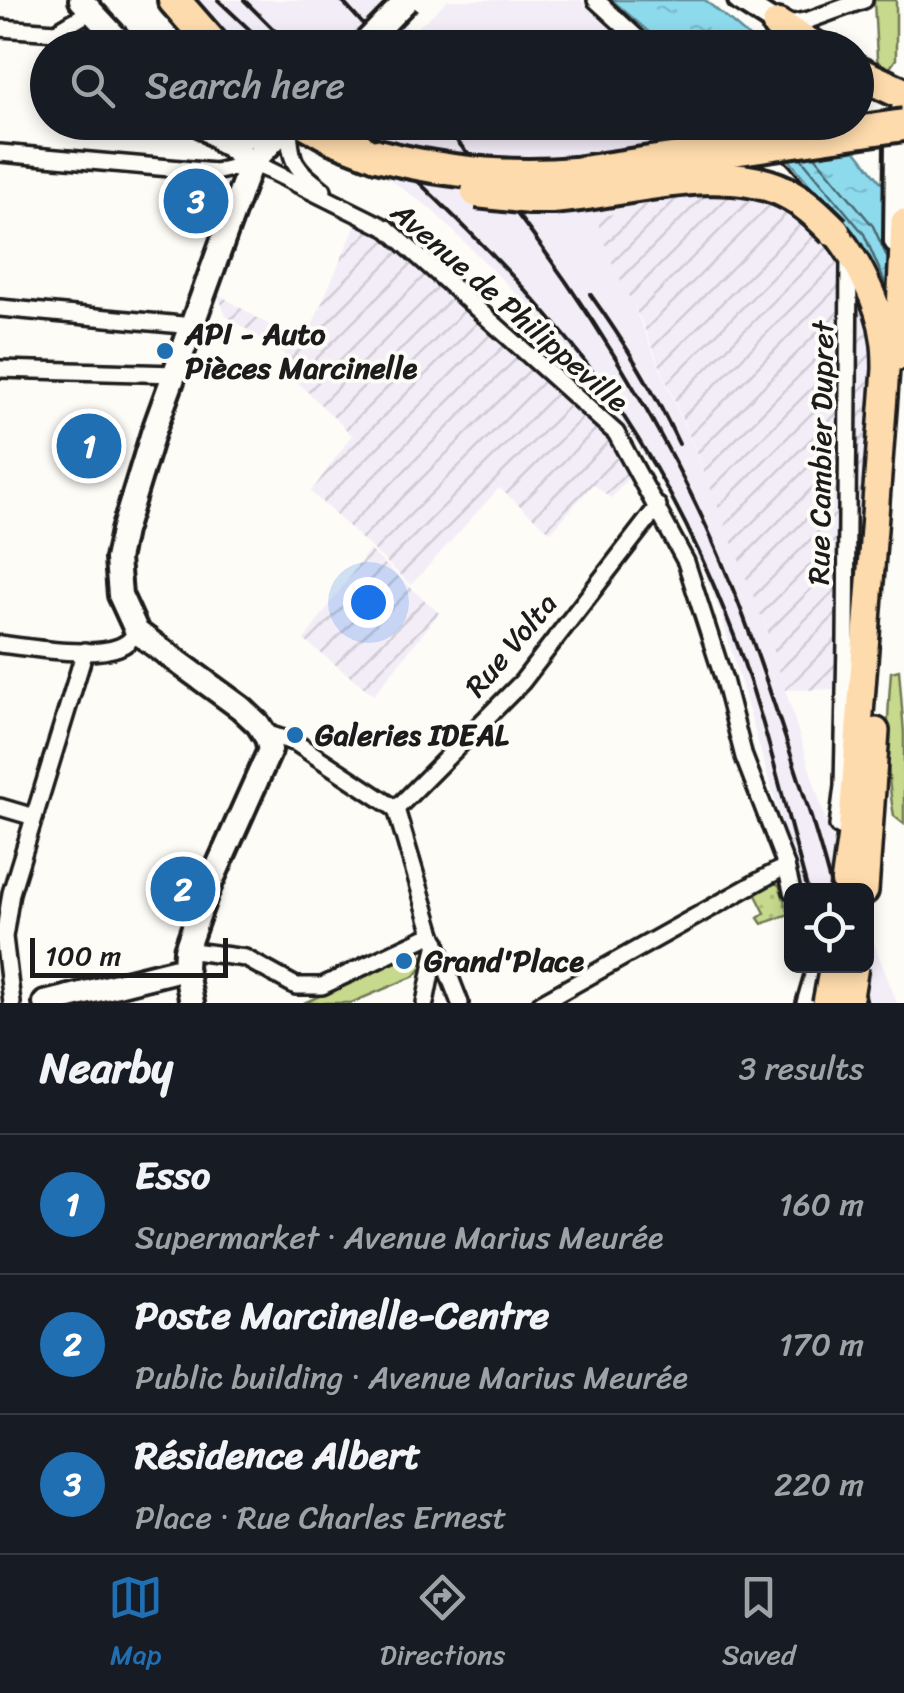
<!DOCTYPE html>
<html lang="en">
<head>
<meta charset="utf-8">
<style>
  :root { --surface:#171b24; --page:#20242c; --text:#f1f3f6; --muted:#9ea1a6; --line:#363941; --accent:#1f6fb2 }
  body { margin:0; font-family:Sriracha,sans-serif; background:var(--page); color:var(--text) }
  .controls { position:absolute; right:30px; bottom:30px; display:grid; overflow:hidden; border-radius:15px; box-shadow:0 5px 15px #0003 }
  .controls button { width:90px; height:90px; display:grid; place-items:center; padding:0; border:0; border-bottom:2px solid var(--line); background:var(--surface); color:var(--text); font:50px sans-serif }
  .scale { position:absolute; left:30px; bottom:25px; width:198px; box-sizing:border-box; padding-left:10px; border:5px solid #1c1c1c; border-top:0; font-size:28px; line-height:35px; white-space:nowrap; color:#1c1c1c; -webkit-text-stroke:8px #fdfcf7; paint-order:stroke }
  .you { position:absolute; left:368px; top:602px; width:35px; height:35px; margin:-25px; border:8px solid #fff; border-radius:50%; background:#1a73e8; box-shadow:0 0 0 15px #1a73e833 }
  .badge { display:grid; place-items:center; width:65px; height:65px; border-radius:50%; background:var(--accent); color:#fff; font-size:32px; font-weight:700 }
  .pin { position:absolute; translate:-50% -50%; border:5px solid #fff; box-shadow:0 2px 10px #0006 }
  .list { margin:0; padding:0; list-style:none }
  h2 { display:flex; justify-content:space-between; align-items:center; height:130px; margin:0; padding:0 40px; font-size:42px }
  h2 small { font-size:32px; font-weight:400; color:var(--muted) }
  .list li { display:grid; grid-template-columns:65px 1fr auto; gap:30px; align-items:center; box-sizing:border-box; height:140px; padding:0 40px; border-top:2px solid var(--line) }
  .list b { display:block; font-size:38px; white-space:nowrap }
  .list p { margin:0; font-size:32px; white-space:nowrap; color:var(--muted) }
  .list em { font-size:32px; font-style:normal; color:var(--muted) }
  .icon { flex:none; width:55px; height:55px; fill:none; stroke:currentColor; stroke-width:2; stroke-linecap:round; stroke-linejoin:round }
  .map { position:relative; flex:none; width:904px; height:1003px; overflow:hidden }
  .search { position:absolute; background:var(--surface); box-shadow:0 5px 15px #0003; left:30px; right:30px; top:30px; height:110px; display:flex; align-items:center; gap:25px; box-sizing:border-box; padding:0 35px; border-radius:55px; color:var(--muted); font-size:38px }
  .sheet { height:550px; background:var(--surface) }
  nav { display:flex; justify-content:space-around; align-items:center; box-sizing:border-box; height:140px; border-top:2px solid var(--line); background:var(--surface); font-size:28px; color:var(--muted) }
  nav a { display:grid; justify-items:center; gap:5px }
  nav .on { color:var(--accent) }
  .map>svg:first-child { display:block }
  .built { fill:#f3edf8 }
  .industrial { fill:url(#industrial-furrows) }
  .grass { fill:#c6d98d; stroke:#717a54; stroke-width:2.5 }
  .garden { fill:url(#garden-dots); stroke:#717a54; stroke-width:2.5 }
  .water { fill:url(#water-ripples); stroke:#608e99; stroke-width:2.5 }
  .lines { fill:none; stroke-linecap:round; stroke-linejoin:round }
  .shore { stroke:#496870; stroke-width:2.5 }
  .minor-casing { stroke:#1c1c1c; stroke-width:22 }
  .tertiary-casing { stroke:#1c1c1c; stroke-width:28 }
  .secondary-casing { stroke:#1c1c1c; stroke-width:30 }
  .primary-casing { stroke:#1c1c1c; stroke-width:32 }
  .motorway-casing { stroke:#1c1c1c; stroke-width:38 }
  .minor { stroke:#fdfcf7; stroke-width:15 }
  .tertiary { stroke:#fdfcf7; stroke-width:20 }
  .secondary { stroke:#fdfcf7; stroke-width:22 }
  .primary { stroke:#fedbac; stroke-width:25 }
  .motorway { stroke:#fedbac; stroke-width:30 }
  .rail { stroke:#1c1c1c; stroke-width:4 }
  .secondary-bridge-casing { stroke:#1c1c1c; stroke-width:30; stroke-linecap:butt }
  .primary-bridge-casing { stroke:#1c1c1c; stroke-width:32; stroke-linecap:butt }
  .motorway-bridge-casing { stroke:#1c1c1c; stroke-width:38; stroke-linecap:butt }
  .secondary-bridge { stroke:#fdfcf7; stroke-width:22 }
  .primary-bridge { stroke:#fedbac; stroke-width:25 }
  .motorway-bridge { stroke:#fedbac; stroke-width:30 }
  .poi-dot { fill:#1f6fb2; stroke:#fdfcf7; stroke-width:4 }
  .labels { text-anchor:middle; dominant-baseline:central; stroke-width:8; stroke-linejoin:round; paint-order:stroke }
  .street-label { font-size:30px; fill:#1c1c1c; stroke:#fdfcf7 }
  .poi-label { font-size:30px; font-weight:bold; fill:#1c1c1c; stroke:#fdfcf7; text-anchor:start }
</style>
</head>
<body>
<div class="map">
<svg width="904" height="1003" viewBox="0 0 904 1003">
  <defs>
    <pattern id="industrial-furrows" width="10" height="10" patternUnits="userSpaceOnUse" patternTransform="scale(2.5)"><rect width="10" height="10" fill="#f3edf8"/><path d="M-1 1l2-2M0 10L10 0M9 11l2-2" fill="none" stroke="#d0cbd4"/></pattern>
    <pattern id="garden-dots" width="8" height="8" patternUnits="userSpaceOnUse" patternTransform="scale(2.5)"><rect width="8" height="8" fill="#c6d98d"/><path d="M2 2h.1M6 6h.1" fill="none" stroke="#aaba79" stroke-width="1.8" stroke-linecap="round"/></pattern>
    <pattern id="water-ripples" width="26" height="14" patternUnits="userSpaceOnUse" patternTransform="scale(2.5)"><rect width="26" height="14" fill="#8ddaed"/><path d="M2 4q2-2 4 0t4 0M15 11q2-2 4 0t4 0" fill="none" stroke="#79bacb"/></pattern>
  </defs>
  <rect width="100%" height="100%" fill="#fdfcf7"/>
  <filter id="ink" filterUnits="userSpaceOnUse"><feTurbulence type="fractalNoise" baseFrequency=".01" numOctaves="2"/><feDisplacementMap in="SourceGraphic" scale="20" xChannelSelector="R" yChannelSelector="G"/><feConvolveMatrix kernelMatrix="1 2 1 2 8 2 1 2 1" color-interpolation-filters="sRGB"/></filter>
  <g filter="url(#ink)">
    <g class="built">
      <path d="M179 0H376L413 32 448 0H580L630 47H225Z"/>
      <path d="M311 123H709L770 167 597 220 725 521 766 628 826 821 853 890H801L720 611 673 499 602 390 537 314 431 209Z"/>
      <path d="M867 925 897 1003H832L866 966Z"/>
    </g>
    <g class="industrial">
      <path d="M770 167 807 199 854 278 873 330 849 689 785 690 766 628 701 464 643 325 611 260 597 220 684 184 725 170Z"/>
      <path d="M360 216 388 229 616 433 636 469 611 498 593 484 551 532 499 488 411 585 311 492 352 435 280 365 284 353 226 316 218 294 303 346Z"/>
      <path d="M369 550 439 613 374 695 304 640Z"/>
    </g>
    <g class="grass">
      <path d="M874 0H896V59L883 78 877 58Z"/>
      <path d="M899 670 904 733V824L894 816C885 768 887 720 891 672Z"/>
      <path d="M414 953 420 954 424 958V965L415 976 351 1003H304Z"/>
    </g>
    <path class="garden" d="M774 883 779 885 789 914 762 924 758 918 765 913 755 893Z"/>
    <g class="water">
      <path d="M612 0H705L761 47H666Z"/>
      <path d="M749 123H834L904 211V351L855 240 786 156Z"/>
    </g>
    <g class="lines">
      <g class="shore">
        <path d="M815 156 873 226 887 257"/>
        <path d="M801 158 864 234 886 285"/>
      </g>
      <defs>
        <g id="minor">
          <path d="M596 0 648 48"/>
          <path d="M783 25 809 20 864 0"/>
          <path d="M0 28 56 32 91 11"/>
          <path d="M733 122 783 172 799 192"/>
          <path d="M289 125C290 163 294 167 323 190"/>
          <path d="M0 153 215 172 252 163 271 171 388 229 616 433 686 562 724 680 744 757 786 866 792 891"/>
          <path d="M0 308 193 326"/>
          <path d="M0 369 176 374"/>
          <path d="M0 644C30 648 92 658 119 647 127 644 132 639 137 632"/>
          <path d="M262 732 296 743 396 809 433 934 460 1003"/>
          <path d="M0 807 34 817"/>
          <path d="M396 809 522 682 658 506"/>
          <path d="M838 826 843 786 846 642 849 259"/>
          <path d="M186 950 245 958 296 986H322L433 934"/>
          <path d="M12 1003 4 937 11 893 85 651"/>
          <path d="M425 1003 437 942"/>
          <path d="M541 1003 786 866"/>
          <path d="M805 1003 814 972 812 966"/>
        </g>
        <path id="tertiary" d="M739 0 778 25"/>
        <g id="secondary">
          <path d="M81 0 126 48"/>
          <path d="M197 122 252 163"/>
          <path d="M222 142 283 130"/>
          <path d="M896 241 897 142 904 105"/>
          <path d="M45 1003 185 968"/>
          <path d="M192 1003 185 968 186 950 206 893 270 750 267 738 258 724 241 708 137 632 120 595 117 559 123 531 153 433 248 171 252 163 291 122"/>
        </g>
        <g id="primary">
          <path d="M834 231C856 257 880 304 884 338 886 348 886 359 886 369L851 834 843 891"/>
          <path d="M898 357 904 222"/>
          <path d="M865 891 876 731"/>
        </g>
        <g id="motorway">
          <path d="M174 0 216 48"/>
          <path d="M778 25 816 48"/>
          <path d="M856 72 904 94"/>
          <path d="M305 122 333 138 377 155"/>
        </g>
      </defs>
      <use href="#minor" class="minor-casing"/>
      <use href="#tertiary" class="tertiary-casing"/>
      <use href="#secondary" class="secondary-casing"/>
      <use href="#primary" class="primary-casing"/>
      <use href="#motorway" class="motorway-casing"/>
      <use href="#minor" class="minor"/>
      <use href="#tertiary" class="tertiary"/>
      <use href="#secondary" class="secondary"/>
      <use href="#primary" class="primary"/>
      <use href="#motorway" class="motorway"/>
      <g class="rail">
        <path d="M218 0 269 48"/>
        <path d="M244 0 292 48"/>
        <path d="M341 0 385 48"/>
        <path d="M357 122C422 186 490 248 549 317 625 405 683 507 726 615 762 703 782 799 808 891"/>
        <path d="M441 122C472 159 504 195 532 234 608 336 683 464 730 582 752 635 770 691 788 746 804 794 820 842 832 891"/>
        <path d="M590 294C624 341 654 391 679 444"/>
        <path d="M829 966 839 1003"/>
        <path d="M858 966 867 1003"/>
      </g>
      <defs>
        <path id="secondary-bridge" d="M360 48 407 0"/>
        <g id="primary-bridge">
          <path d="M826 1003 833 966"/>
          <path d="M849 1003 855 966"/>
        </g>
        <g id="motorway-bridge">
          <path d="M377 155C443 172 507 179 575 173L904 125"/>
          <path d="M477 192 530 198H552C624 193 718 160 785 192 805 202 819 216 834 231"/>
        </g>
      </defs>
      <use href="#secondary-bridge" class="secondary-bridge-casing"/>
      <use href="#primary-bridge" class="primary-bridge-casing"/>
      <use href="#motorway-bridge" class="motorway-bridge-casing"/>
      <use href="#secondary-bridge" class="secondary-bridge"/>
      <use href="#primary-bridge" class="primary-bridge"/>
      <use href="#motorway-bridge" class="motorway-bridge"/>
    </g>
  </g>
  <g class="poi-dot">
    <circle cx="165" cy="351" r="10"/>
    <circle cx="295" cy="735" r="10"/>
    <circle cx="404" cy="961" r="10"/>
  </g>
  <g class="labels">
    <g class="street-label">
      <text transform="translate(510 307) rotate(41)">Avenue de Philippeville</text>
      <text transform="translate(821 453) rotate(-89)">Rue Cambier Dupret</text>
      <text transform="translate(511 645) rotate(-50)">Rue Volta</text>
    </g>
    <g class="poi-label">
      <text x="185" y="334">API - Auto<tspan x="185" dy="34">Pièces Marcinelle</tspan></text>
      <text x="315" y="735">Galeries IDEAL</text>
      <text x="424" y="961">Grand'Place</text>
    </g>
  </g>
</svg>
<div class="controls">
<button><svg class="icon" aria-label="locate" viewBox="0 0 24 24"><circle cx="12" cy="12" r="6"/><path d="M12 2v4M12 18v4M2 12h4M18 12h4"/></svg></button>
</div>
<div class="scale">100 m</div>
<div class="you"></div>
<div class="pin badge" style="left:89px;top:446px">1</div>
<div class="pin badge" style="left:183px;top:889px">2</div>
<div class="pin badge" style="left:196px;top:201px">3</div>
<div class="search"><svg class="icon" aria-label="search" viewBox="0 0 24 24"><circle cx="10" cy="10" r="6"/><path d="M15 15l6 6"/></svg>Search here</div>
</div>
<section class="sheet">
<h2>Nearby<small>3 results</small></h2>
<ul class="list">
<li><span class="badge">1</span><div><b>Esso</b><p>Supermarket · Avenue Marius Meurée</p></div><em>160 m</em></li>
<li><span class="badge">2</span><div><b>Poste Marcinelle-Centre</b><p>Public building · Avenue Marius Meurée</p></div><em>170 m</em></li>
<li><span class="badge">3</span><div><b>Résidence Albert</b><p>Place · Rue Charles Ernest</p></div><em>220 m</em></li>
</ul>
</section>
<nav>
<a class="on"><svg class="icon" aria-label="map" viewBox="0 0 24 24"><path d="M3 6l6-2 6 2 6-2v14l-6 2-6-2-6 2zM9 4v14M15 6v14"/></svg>Map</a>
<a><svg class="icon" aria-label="directions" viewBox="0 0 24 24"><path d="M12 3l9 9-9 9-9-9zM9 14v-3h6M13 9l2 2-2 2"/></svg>Directions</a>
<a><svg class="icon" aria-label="saved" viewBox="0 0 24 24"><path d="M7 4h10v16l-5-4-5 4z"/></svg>Saved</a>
</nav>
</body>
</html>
